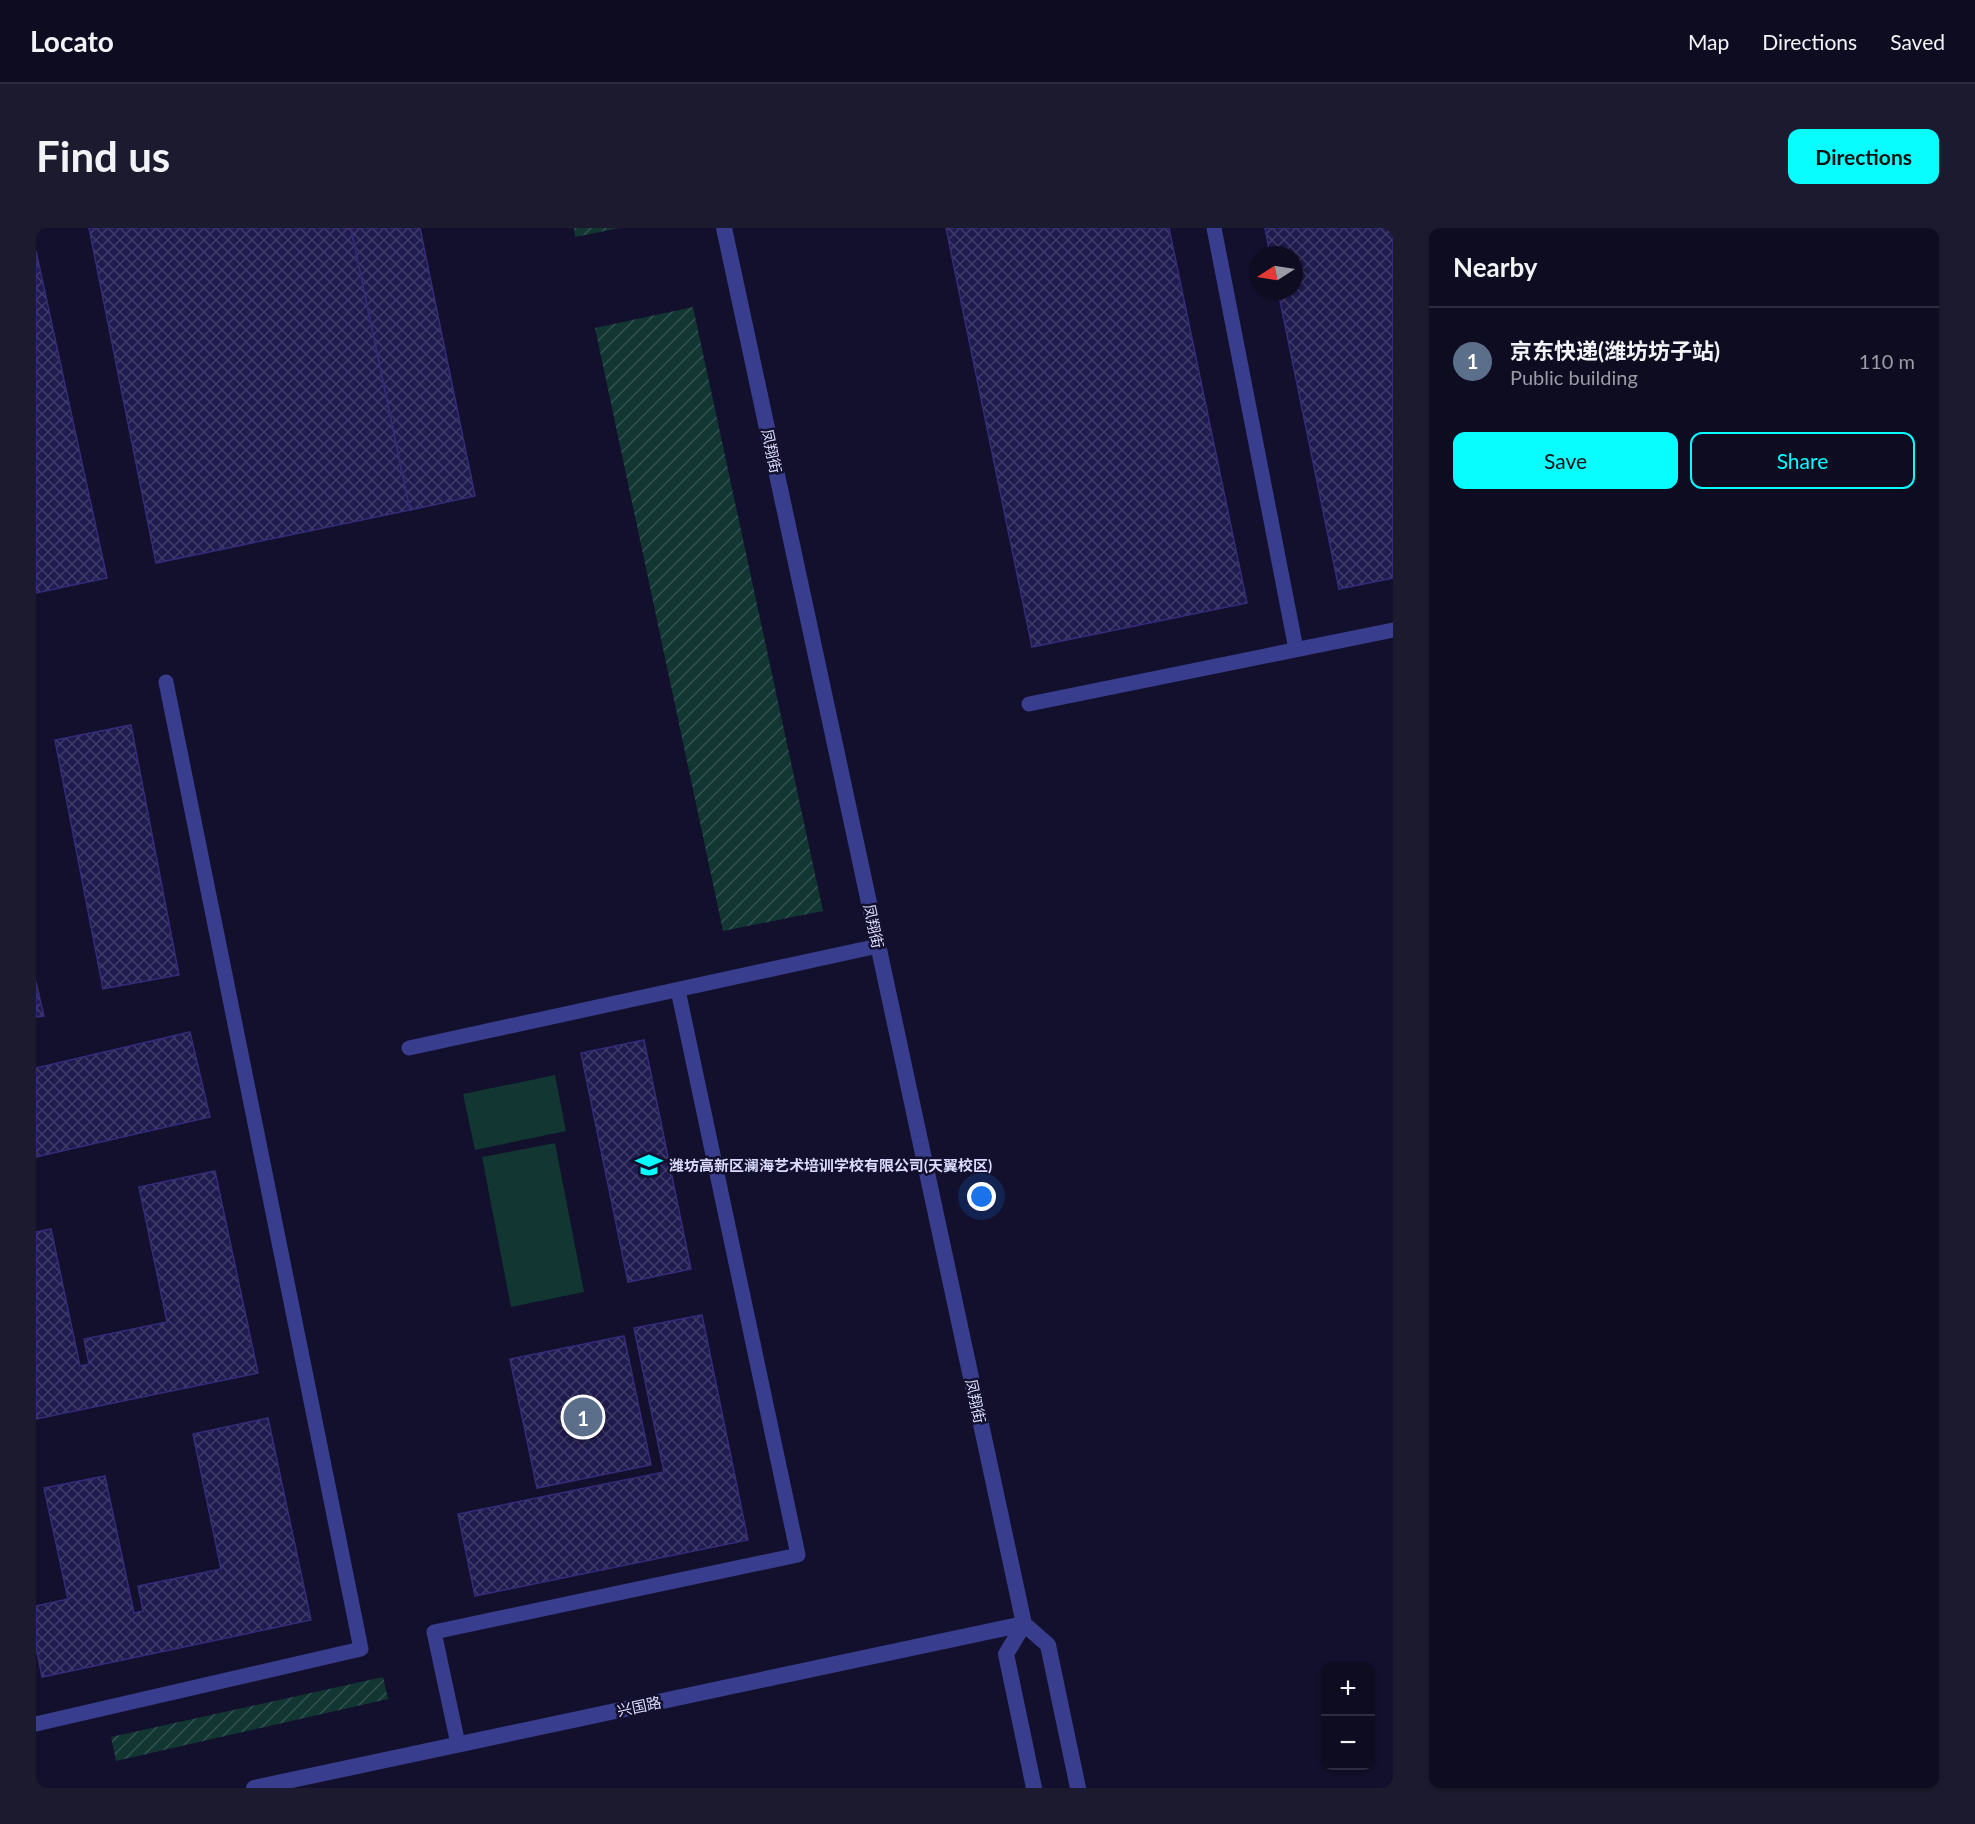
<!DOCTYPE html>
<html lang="en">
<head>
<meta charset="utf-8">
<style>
  :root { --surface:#0e0c21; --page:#1c1a2e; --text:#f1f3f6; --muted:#9b9ba5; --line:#2e2c3f; --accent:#07fdff }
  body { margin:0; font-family:Lato,"Noto Sans SC",sans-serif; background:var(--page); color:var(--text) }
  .controls { position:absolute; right:18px; bottom:18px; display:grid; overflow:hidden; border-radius:12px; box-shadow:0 2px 4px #0004 }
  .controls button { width:54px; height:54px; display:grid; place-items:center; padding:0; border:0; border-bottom:2px solid var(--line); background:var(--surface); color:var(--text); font:30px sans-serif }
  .compass { position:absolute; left:1213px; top:18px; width:54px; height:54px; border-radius:50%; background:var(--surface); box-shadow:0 2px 4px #0004; rotate:258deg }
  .you { position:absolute; left:946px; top:969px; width:21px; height:21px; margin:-15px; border:4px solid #fff; border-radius:50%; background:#1a73e8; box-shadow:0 0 0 9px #1a73e833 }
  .badge { display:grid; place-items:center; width:39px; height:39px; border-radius:50%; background:var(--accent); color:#fff; font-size:20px; font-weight:700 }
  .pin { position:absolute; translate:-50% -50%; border:3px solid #fff; box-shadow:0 2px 6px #0006 }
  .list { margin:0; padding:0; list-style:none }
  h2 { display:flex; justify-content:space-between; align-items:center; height:78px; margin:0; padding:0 24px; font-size:26px }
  h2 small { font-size:20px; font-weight:400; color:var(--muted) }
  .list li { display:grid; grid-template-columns:39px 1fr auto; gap:18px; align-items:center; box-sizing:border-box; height:108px; padding:0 24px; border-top:2px solid var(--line) }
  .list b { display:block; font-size:22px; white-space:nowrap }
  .list p { margin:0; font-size:20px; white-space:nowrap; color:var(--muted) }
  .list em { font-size:20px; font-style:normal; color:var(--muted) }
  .actions { display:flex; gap:12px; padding:18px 24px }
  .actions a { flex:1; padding:14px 0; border:2px solid var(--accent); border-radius:12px; text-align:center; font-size:21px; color:var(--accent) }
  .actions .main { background:var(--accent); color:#111 }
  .map { position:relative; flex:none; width:1357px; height:1560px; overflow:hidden; border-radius:12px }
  header { display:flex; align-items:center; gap:36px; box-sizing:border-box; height:84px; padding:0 30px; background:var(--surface); border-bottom:2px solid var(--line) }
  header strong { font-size:28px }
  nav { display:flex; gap:33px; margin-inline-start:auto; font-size:21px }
  .intro { display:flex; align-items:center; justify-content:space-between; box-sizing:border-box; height:144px; padding:0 36px }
  h1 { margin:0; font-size:42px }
  .button { padding:15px 27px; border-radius:12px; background:var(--accent); color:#111; font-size:21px; font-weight:700 }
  main { display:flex; gap:36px; padding:0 36px }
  aside { flex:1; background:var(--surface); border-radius:12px; box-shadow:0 2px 4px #0004 }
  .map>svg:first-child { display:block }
  .garden { fill:url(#garden-furrows) }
  .pitch { fill:#123632 }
  .building { fill:url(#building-cross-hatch); stroke:#342c7b; stroke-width:1.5 }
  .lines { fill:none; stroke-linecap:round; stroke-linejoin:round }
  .service { stroke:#383d8d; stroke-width:15 }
  .tertiary { stroke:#383d8d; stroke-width:16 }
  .labels { text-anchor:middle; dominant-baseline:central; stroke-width:5; stroke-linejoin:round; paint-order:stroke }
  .street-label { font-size:15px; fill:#dbdbff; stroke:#12102c }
  .poi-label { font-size:15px; font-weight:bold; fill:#dbdbff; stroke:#12102c; text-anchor:start }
</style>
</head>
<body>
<header>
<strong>Locato</strong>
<nav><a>Map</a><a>Directions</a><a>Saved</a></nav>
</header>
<div class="intro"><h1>Find us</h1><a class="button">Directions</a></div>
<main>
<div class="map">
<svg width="1357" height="1560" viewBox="0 0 1357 1560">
  <defs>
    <pattern id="garden-furrows" width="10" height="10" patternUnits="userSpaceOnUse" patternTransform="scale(1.5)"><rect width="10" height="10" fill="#123632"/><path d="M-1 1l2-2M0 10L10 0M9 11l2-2" fill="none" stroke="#345251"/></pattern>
    <pattern id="building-cross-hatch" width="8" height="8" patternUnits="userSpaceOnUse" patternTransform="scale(1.5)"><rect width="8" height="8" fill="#201b4e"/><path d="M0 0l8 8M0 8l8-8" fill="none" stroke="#403c69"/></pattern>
  </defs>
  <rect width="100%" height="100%" fill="#12102c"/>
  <g class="garden">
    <path d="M538 0H584L539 9Z"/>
    <path d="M657 79 787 683 687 703 559 100Z"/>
    <path d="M347 1449 352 1471 80 1533 75 1509Z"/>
  </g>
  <g class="pitch">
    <path d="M519 847 530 903 439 922 427 866Z"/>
    <path d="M519 915 548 1064 475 1079 446 929Z"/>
  </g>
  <g class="building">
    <path d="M53 0H315L374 282 120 335Z"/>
    <path d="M315 0H384L439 268 374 282Z"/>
    <path d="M910 0H1133L1211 375 996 419Z"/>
    <path d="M1229 0H1357V350L1303 361 1242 63H1258V27H1234Z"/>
    <path d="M0 23 71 350 0 365Z"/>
    <path d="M95 497 143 747 67 761 19 512Z"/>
    <path d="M0 754 8 788 0 789Z"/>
    <path d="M154 804 174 889 0 929V840Z"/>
    <path d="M608 812 655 1041 592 1054 545 825Z"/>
    <path d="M179 943 222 1145 0 1191V1004L15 1001 44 1138 53 1136 48 1111 131 1094 103 959Z"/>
    <path d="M666 1087 712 1312 439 1368 422 1286 628 1244 598 1100Z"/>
    <path d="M588 1108 615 1237 501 1260 474 1131Z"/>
    <path d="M232 1190 275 1392 6 1449 0 1419V1378L32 1371 8 1260 69 1248 98 1385 107 1383 102 1358 185 1341 157 1206Z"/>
  </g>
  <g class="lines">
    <g class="service">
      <path d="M1178 0 1260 421"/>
      <path d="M993 476 1357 402"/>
      <path d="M373 820 842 718"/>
      <path d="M0 1496 325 1421 130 454"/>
      <path d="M422 1516 398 1404 762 1327 642 762"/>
    </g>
    <g class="tertiary">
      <path d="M688 0 988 1396 1012 1417 1042 1560"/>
      <path d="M988 1396 970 1426 998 1560"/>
      <path d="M218 1560 988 1396"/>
    </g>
  </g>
  <defs>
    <symbol id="school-bare" viewBox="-9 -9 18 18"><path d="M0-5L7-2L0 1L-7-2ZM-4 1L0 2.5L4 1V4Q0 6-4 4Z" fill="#07fdff" stroke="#12102c" stroke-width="2.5" paint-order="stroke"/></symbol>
  </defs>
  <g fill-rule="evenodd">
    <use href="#school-bare" x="594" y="918" width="38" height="38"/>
  </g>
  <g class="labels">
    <g class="street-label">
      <text transform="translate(736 223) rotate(78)">凤翔街</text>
      <text transform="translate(838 698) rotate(78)">凤翔街</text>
      <text transform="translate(940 1173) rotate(78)">凤翔街</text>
      <text transform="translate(603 1478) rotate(-12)">兴国路</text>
    </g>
    <g class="poi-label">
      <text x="633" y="937">潍坊高新区澜海艺术培训学校有限公司(天翼校区)</text>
    </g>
  </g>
</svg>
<div class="controls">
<button>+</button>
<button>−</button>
</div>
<svg class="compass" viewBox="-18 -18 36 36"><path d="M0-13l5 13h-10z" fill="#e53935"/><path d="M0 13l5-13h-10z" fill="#9b9ba5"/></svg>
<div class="you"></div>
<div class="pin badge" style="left:547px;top:1189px;background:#5c6f8a">1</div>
</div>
<aside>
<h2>Nearby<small></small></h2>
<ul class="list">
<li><span class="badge" style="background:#5c6f8a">1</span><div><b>京东快递(潍坊坊子站)</b><p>Public building</p></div><em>110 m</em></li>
</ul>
<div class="actions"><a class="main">Save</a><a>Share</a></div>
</aside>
</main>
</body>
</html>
